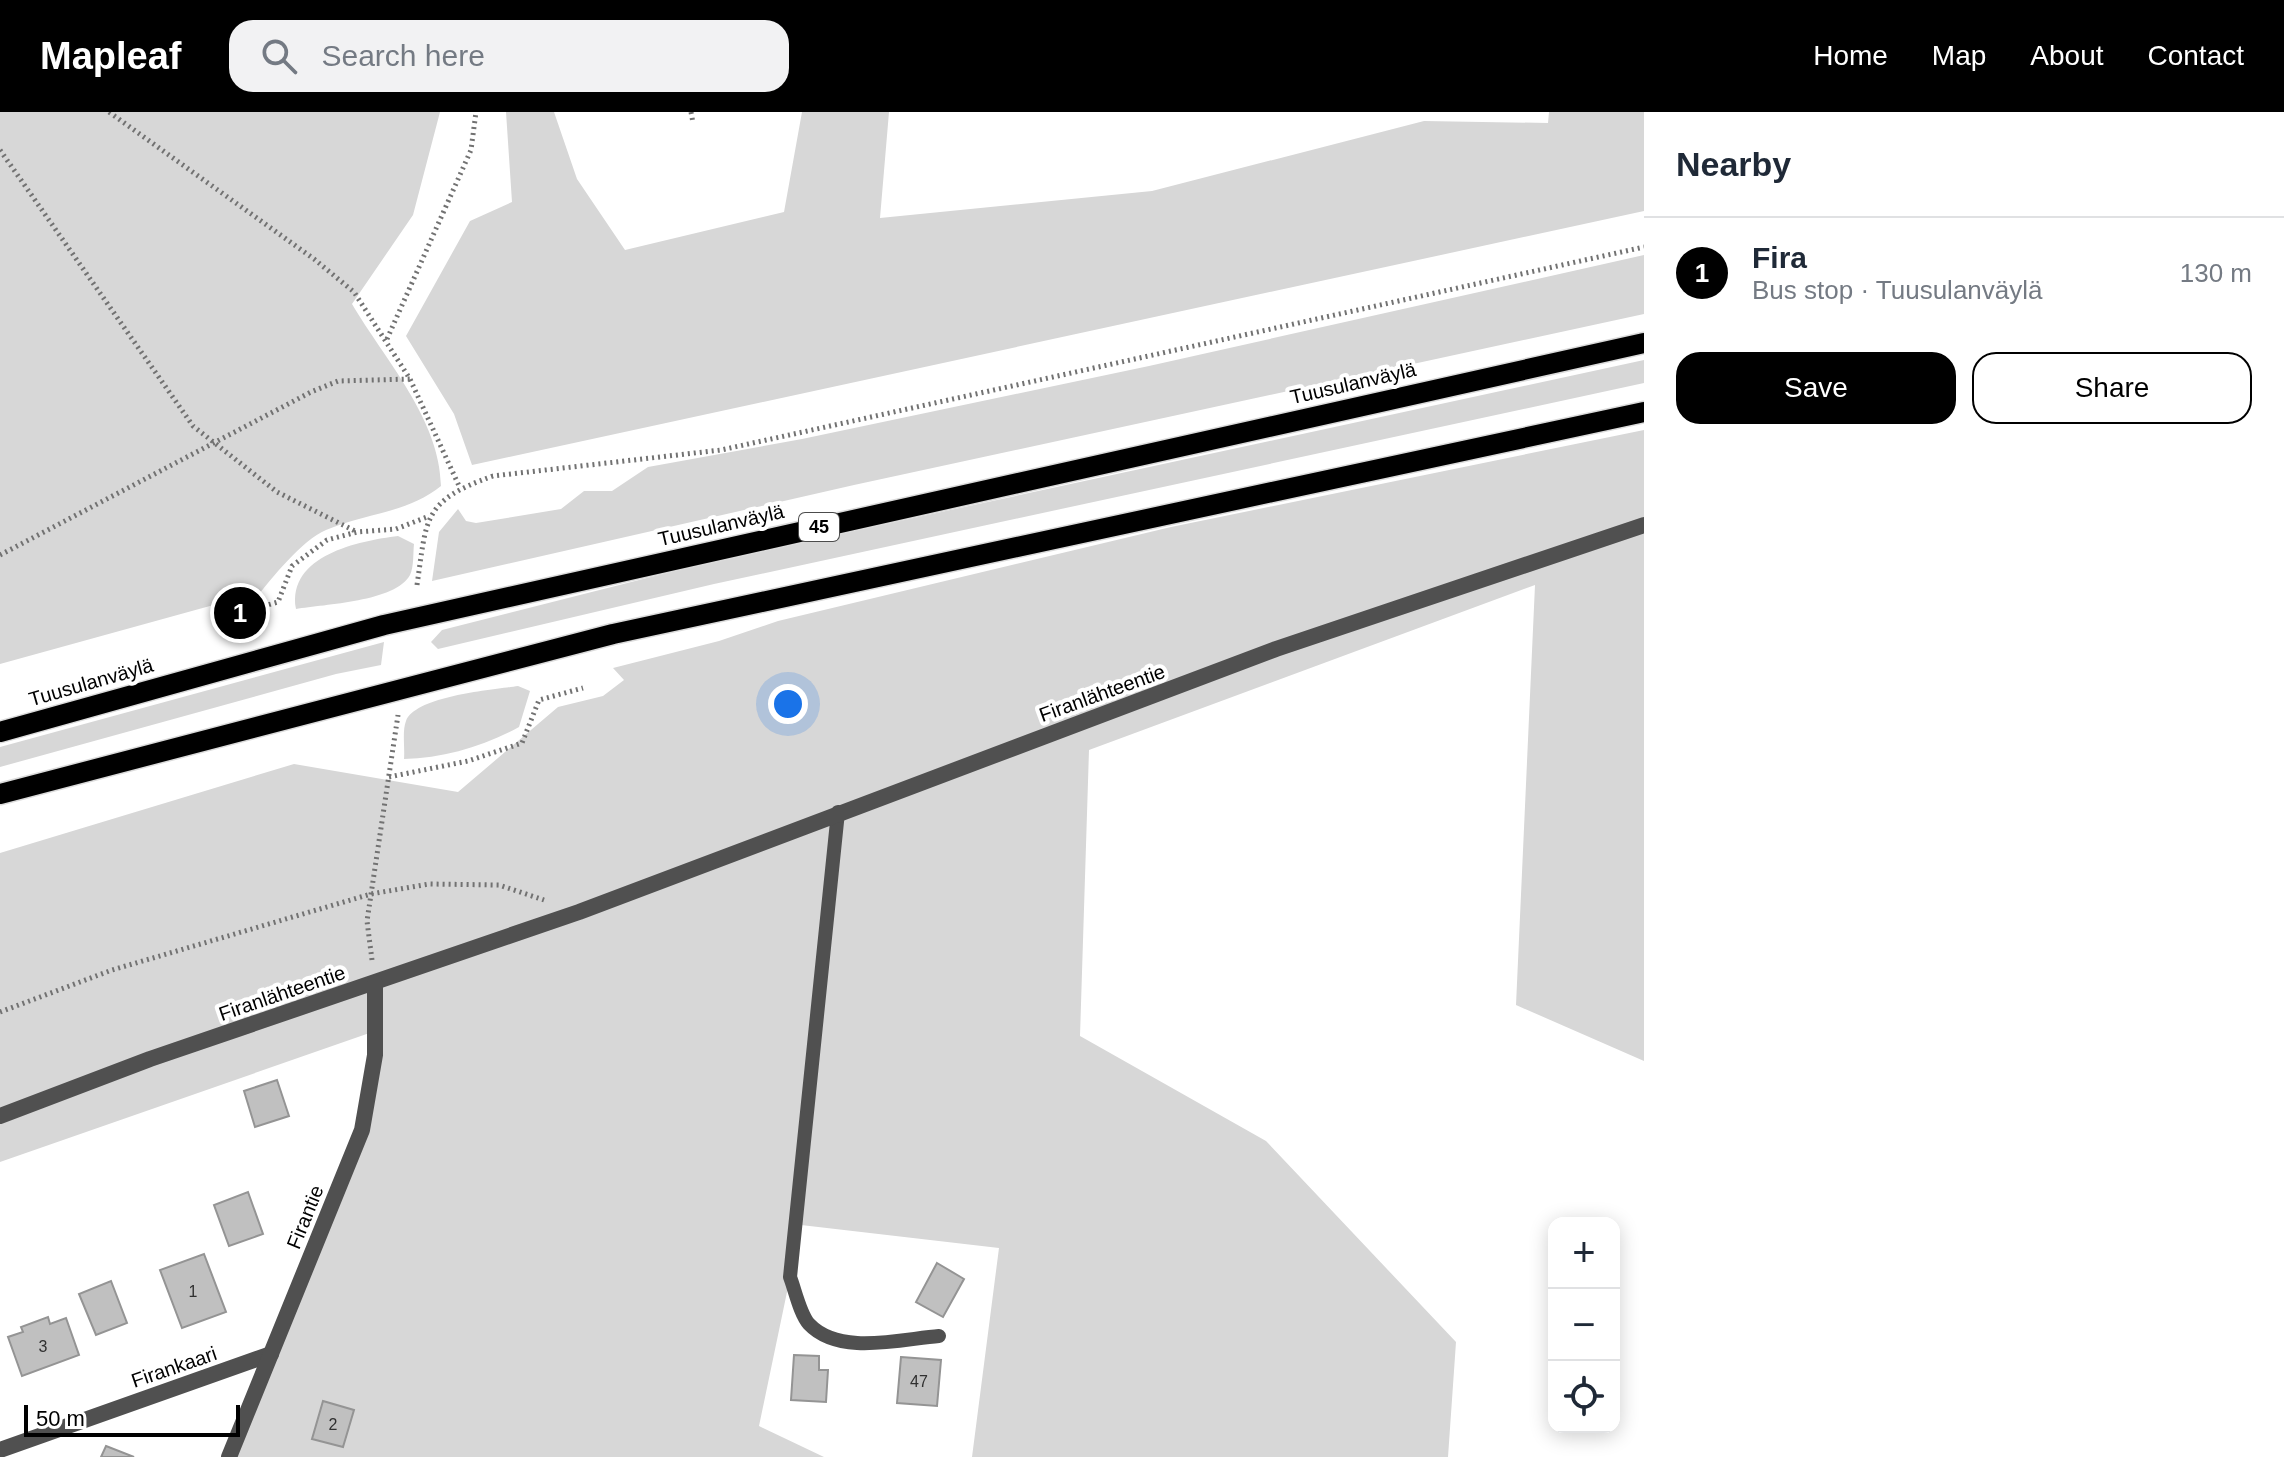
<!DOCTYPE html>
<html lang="en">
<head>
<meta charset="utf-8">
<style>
  :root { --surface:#fff; --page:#f2f2f3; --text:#1f2937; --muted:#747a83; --line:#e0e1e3; --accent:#000 }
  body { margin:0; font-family:Arial,sans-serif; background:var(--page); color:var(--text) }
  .controls { position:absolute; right:24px; bottom:24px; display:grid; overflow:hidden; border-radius:16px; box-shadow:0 4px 20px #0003 }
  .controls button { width:72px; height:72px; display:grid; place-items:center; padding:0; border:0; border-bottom:2px solid var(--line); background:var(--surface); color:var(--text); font:40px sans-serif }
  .scale { position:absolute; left:24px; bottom:20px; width:216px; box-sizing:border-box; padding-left:8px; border:4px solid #000; border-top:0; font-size:22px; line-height:28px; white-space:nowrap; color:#000; -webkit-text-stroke:6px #fff; paint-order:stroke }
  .you { position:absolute; left:788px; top:592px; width:28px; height:28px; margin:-20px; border:6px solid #fff; border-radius:50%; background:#1a73e8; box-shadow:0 0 0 12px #1a73e833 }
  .badge { display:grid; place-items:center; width:52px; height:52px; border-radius:50%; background:var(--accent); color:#fff; font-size:26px; font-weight:700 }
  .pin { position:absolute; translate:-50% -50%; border:4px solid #fff; box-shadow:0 2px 8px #0006 }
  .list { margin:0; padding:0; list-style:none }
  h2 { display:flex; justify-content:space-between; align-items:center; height:104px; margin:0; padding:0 32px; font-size:34px }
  h2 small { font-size:26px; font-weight:400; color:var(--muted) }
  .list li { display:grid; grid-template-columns:52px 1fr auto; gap:24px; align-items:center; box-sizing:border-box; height:112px; padding:0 32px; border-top:2px solid var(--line) }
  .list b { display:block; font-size:30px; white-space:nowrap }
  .list p { margin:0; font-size:26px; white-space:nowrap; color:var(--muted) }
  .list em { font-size:26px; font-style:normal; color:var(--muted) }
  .actions { display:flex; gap:16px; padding:24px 32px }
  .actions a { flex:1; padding:18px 0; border:2px solid var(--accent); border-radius:24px; text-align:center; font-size:28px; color:var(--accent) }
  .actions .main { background:var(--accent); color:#fff }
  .icon { flex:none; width:44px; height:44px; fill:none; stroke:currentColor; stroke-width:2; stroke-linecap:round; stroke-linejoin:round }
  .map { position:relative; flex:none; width:1644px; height:1345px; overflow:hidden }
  header { display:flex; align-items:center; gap:48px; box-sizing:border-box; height:112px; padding:0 40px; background:var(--accent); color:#fff }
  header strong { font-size:38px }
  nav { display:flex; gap:44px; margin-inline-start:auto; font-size:28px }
  .search { width:560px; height:72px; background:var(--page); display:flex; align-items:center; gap:20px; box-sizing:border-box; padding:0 28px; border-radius:24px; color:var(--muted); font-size:30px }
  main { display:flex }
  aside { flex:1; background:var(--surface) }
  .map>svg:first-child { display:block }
  .green { fill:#d7d7d7 }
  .building { fill:#c0c0c0; stroke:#949494; stroke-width:2 }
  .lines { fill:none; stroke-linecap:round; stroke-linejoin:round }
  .primary-casing { stroke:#dbdbdb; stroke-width:23 }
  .path { stroke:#727272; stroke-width:5; stroke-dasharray:2 4; stroke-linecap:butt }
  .lane { stroke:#505050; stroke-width:14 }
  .street { stroke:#505050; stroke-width:16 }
  .primary { stroke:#000; stroke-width:20 }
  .labels { text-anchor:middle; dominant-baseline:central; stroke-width:8; stroke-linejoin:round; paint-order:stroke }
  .number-label { font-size:16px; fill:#303030 }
  .shield { fill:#fff; stroke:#4c4c4c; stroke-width:2 }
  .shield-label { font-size:18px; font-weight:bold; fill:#000 }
  .street-label { font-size:20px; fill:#000; stroke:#fff }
</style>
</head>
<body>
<header>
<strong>Mapleaf</strong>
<div class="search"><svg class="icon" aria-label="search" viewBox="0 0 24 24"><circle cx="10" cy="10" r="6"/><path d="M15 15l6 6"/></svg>Search here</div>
<nav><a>Home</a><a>Map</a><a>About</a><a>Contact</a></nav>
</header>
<main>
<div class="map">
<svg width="1644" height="1345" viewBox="0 0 1644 1345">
  <rect width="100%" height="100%" fill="#fff"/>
  <g class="green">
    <path d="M0 0H440L413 103 352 192C385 248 440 307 441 374 408 401 366 401 326 418 302 428 272 466 255 487L228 489 0 552Z"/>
    <path d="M506 0H554L577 67 625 138 784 100 802 0H889L880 106 1152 79 1424 9 1548 11 1549 0H1644V99L472 353 454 302 406 224 470 109 512 90Z"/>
    <path d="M1644 143V202L854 373 432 469 439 420 458 397 466 409 476 411 561 397 584 379H612L648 355 802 327 1149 254Z"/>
    <path d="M1644 248V271L714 472 438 537 431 530 442 518 710 450Z"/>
    <path d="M1644 318V949L1516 893 1535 473 1089 638 1080 924 1266 1029 1456 1230 1448 1345H972L999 1136 801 1113 759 1314 824 1345H233L366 1022 381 917 0 1050V741L294 652 458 680 558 595 603 584 624 568 613 556 719 529 778 509 1171 415Z"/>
    <path d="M398 424 414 432C413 441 414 455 410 463 395 490 325 492 296 497 287 443 359 429 398 424Z"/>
    <path d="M384 530 381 553 336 562 0 655V635Z"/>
    <path d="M518 574 530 579 519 615C484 634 444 646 404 647 405 636 402 619 406 609 416 584 492 578 518 574Z"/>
  </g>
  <g class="building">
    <path d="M277 968 289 1004 255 1015 244 979Z"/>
    <path d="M248 1080 263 1122 229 1134 214 1093Z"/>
    <path d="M204 1142 226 1200 182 1216 160 1158Z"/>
    <path d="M937 1151 964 1167 943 1205 916 1190Z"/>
    <path d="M111 1169 127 1211 96 1223 79 1182Z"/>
    <path d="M48 1205 50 1212 66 1206 79 1243 22 1264 8 1225 23 1220 21 1215Z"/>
    <path d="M794 1243 819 1244V1258H828L826 1290 791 1288Z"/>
    <path d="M901 1245 941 1248 937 1294 897 1291Z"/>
    <path d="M323 1289 354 1298 343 1335 312 1327Z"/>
    <path d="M106 1334 134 1345H101Z"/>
  </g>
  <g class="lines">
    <defs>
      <g id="primary">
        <path d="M0 620 384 513 1644 231"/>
        <path d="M0 682 613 522 1644 300"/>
      </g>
    </defs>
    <use href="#primary" class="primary-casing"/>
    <g class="path">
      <path d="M109 0 314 147 354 180 410 267 460 376"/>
      <path d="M691 0 693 11"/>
      <path d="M0 38 193 314 277 380 357 420"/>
      <path d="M387 227 471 38 476 0"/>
      <path d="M0 443 311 280 338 269 410 267"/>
      <path d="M417 473C427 406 422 389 493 364L721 338 1644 135"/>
      <path d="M240 501 278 490 292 454 327 428 357 420 396 417 427 405"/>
      <path d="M389 665 468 649 522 631 539 588 583 576"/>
      <path d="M372 848 367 809 398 603"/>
      <path d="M0 900 112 858 371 782 429 772 499 773 544 788"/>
    </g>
    <path class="lane" d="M838 700 790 1165C795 1178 800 1202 809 1212 839 1244 901 1227 939 1224"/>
    <g class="street">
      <path d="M0 1004 150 947 579 800 1276 537 1644 413"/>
      <path d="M0 1338 271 1242"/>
      <path d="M229 1345 362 1018 375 943V871"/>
    </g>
    <use href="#primary" class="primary"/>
  </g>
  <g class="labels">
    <g class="number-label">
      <text x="193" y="1179">1</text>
      <text x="43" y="1234">3</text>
      <text x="919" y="1269">47</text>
      <text x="333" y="1312">2</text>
    </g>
    <rect class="shield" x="799" y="401" width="40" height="28" rx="6"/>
    <g class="shield-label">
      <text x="819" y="415">45</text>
    </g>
    <g class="street-label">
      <text transform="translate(1353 271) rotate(-13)">Tuusulanväylä</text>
      <text transform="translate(721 413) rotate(-13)">Tuusulanväylä</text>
      <text transform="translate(91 570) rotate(-16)">Tuusulanväylä</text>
      <text transform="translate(1102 581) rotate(-20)">Firanlähteentie</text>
      <text transform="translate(282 881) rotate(-19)">Firanlähteentie</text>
      <text transform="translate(305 1105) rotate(-68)">Firantie</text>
      <text transform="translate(174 1255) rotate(-19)">Firankaari</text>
    </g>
  </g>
</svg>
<div class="controls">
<button>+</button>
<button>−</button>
<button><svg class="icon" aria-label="locate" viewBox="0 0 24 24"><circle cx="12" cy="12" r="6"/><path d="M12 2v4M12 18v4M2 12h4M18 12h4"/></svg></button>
</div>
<div class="scale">50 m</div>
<div class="you"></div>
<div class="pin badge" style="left:240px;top:501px">1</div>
</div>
<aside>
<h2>Nearby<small></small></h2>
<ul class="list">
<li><span class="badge">1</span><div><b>Fira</b><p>Bus stop · Tuusulanväylä</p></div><em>130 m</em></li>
</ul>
<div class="actions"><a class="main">Save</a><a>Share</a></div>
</aside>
</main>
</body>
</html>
